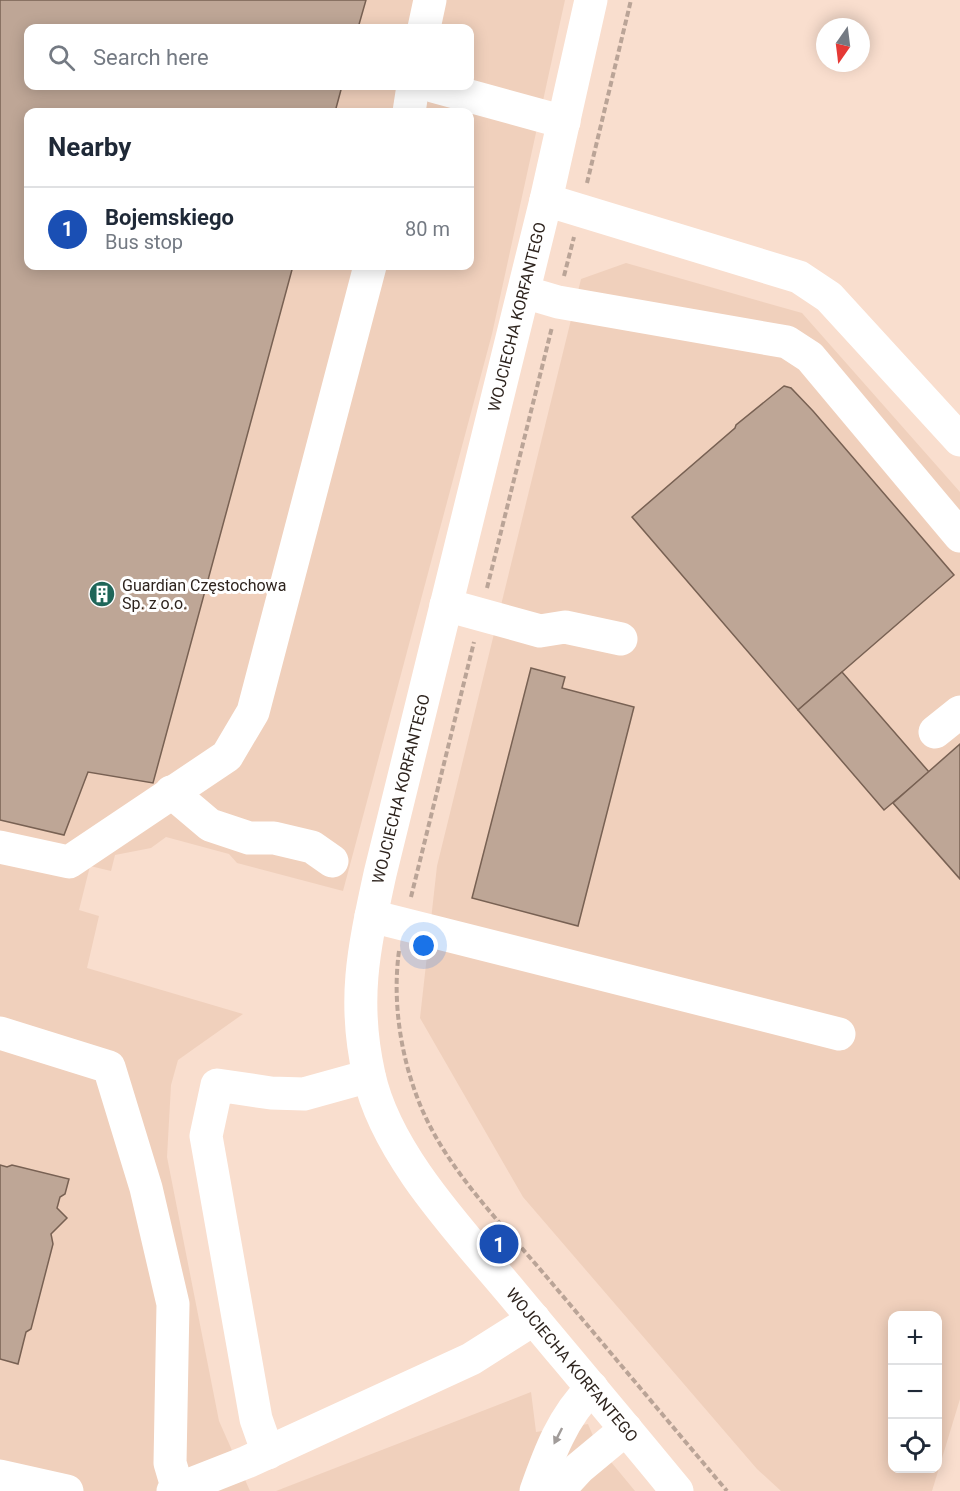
<!DOCTYPE html>
<html lang="en">
<head>
<meta charset="utf-8">
<style>
  :root { --surface:#fff; --page:#f2f2f3; --text:#1f2937; --muted:#747a83; --line:#e0e1e3; --accent:#1f6659 }
  body { margin:0; font-family:Roboto,sans-serif; background:var(--page); color:var(--text) }
  .controls { position:absolute; right:18px; bottom:18px; display:grid; overflow:hidden; border-radius:12px; box-shadow:0 3px 15px #0003 }
  .controls button { width:54px; height:54px; display:grid; place-items:center; padding:0; border:0; border-bottom:2px solid var(--line); background:var(--surface); color:var(--text); font:30px sans-serif }
  .compass { position:absolute; left:816px; top:18px; width:54px; height:54px; border-radius:50%; background:var(--surface); box-shadow:0 3px 15px #0003; rotate:194deg }
  .you { position:absolute; left:424px; top:946px; width:21px; height:21px; margin:-15px; border:4px solid #fff; border-radius:50%; background:#1a73e8; box-shadow:0 0 0 9px #1a73e833 }
  .badge { display:grid; place-items:center; width:39px; height:39px; border-radius:50%; background:var(--accent); color:#fff; font-size:20px; font-weight:700 }
  .pin { position:absolute; translate:-50% -50%; border:3px solid #fff; box-shadow:0 2px 6px #0006 }
  .list { margin:0; padding:0; list-style:none }
  h2 { display:flex; justify-content:space-between; align-items:center; height:78px; margin:0; padding:0 24px; font-size:26px }
  h2 small { font-size:20px; font-weight:400; color:var(--muted) }
  .list li { display:grid; grid-template-columns:39px 1fr auto; gap:18px; align-items:center; box-sizing:border-box; height:84px; padding:0 24px; border-top:2px solid var(--line) }
  .list b { display:block; font-size:22px; white-space:nowrap }
  .list p { margin:0; font-size:20px; white-space:nowrap; color:var(--muted) }
  .list em { font-size:20px; font-style:normal; color:var(--muted) }
  .icon { flex:none; width:33px; height:33px; fill:none; stroke:currentColor; stroke-width:2; stroke-linecap:round; stroke-linejoin:round }
  .map { position:relative; flex:none; width:960px; height:1491px; overflow:hidden }
  .search { position:absolute; background:var(--surface); box-shadow:0 3px 15px #0003; left:24px; top:24px; width:450px; height:66px; display:flex; align-items:center; gap:15px; box-sizing:border-box; padding:0 21px; border-radius:12px; color:var(--muted); font-size:22px }
  .panel { position:absolute; background:var(--surface); box-shadow:0 3px 15px #0003; left:24px; top:108px; width:450px; height:162px; border-radius:12px }
  .map>svg:first-child { display:block }
  .built { fill:#f0d0bc; fill-rule:evenodd }
  .building { fill:#bea696; stroke:#786153; stroke-width:1.5 }
  .lines { fill:none; stroke-linecap:round; stroke-linejoin:round }
  .path { stroke:#baa497; stroke-width:4; stroke-dasharray:6 3; stroke-linecap:butt }
  .minor { stroke:#fff; stroke-width:33 }
  .oneway { fill:#a19c9a }
  .labels { text-anchor:middle; dominant-baseline:central; stroke-width:6; stroke-linejoin:round; paint-order:stroke }
  .street-label { font-size:16px; fill:#2e241e; stroke:#fff }
  .poi-label { font-size:16px; fill:#2e241e; stroke:#fff; text-anchor:start }
</style>
</head>
<body>
<div class="map">
<svg width="960" height="1491" viewBox="0 0 960 1491">
  <rect width="100%" height="100%" fill="#f9dece"/>
  <g class="built">
    <path d="M0 0H565L492 334 343 891 237 863 229 854 166 837 151 848 115 855 111 871 90 866 79 910 99 916 87 968 243 1014 178 1060 171 1085 167 1157 219 1421 250 1491H0ZM28 28H470V86H28ZM28 112H470V266H28Z"/>
    <path d="M626 263 802 313 960 492V1399L932 1491H781L757 1469 523 1197 420 1018 437 866 581 279ZM892 1316H938V1468H892Z"/>
    <path d="M531 1392 536 1432 588 1424 597 1445 635 1491H276Z"/>
  </g>
  <g class="building">
    <path d="M0 0H366L358 28H28V86H342L335 112H28V266H293L153 783 88 772 64 835 0 820Z"/>
    <path d="M784 386 791 388 813 411 954 575 798 710 632 517 735 428 736 425Z"/>
    <path d="M531 668 565 677 562 688 634 707 578 926 472 898Z"/>
    <path d="M842 672 929 772 884 810 798 710Z"/>
    <path d="M960 744V879L893 803Z"/>
    <path d="M0 1165 7 1167 12 1165 69 1179 65 1194 60 1197 57 1208 67 1218 51 1234 53 1244 31 1329 26 1332 18 1364 0 1359Z"/>
  </g>
  <g class="lines">
    <g class="path">
      <path d="M587 183 631 0"/>
      <path d="M564 276 574 237"/>
      <path d="M487 588 552 327"/>
      <path d="M411 897 474 642"/>
      <path d="M399 951C392 1003 401 1059 421 1107 448 1171 501 1223 545 1275 606 1347 666 1419 727 1491"/>
    </g>
    <g class="minor">
      <path d="M591 0 546 200 380 874C364 948 352 999 369 1075 386 1154 461 1232 512 1293 567 1359 622 1424 677 1491"/>
      <path d="M424 28 430 0"/>
      <path d="M433 86 564 122"/>
      <path d="M409 112 413 86"/>
      <path d="M546 200 799 277 829 297 960 440"/>
      <path d="M524 292 558 302 787 342 810 357 960 536"/>
      <path d="M446 605 540 631 565 627 621 639"/>
      <path d="M935 732 960 712"/>
      <path d="M171 792 210 825 249 838H274L312 847 332 861"/>
      <path d="M0 847 69 862 227 756 253 712 370 266"/>
      <path d="M371 916 839 1034"/>
      <path d="M0 1033 109 1067 146 1188 173 1304 170 1463 178 1490"/>
      <path d="M268 1453 256 1419 206 1136 217 1085 271 1093 304 1094 369 1076"/>
      <path d="M0 1476 67 1491"/>
      <path d="M173 1491 247 1462 471 1359 534 1319"/>
      <path d="M536 1491C549 1454 563 1416 592 1388"/>
      <path d="M558 1491 579 1468 626 1429"/>
    </g>
  </g>
  <defs><path id="oneway-solid" d="M-6-.8H1V-3.2L6.5 0L1 3.2V.8H-6Z" transform="scale(1.5)"/></defs>
  <use class="oneway" href="#oneway-solid" transform="translate(558 1436) rotate(117)"/>
  <defs>
    <symbol id="building-disc" viewBox="-11 -11 22 22"><circle r="9.5" fill="#1f6659" stroke="#fff"/><path d="M-4-6H4V6H1V3H-1V6H-4ZM-2.5-4.3h1.7v1.8h-1.7ZM.8-4.3h1.7v1.8H.8ZM-2.5-1h1.7V.8h-1.7ZM.8-1h1.7V.8H.8Z" fill="#fff"/></symbol>
  </defs>
  <g fill-rule="evenodd">
    <use href="#building-disc" x="87" y="579" width="30" height="30"/>
  </g>
  <g class="labels">
    <g class="street-label">
      <text transform="translate(517 317) rotate(-76)">WOJCIECHA KORFANTEGO</text>
      <text transform="translate(401 789) rotate(-76)">WOJCIECHA KORFANTEGO</text>
      <text transform="translate(572 1365) rotate(50)">WOJCIECHA KORFANTEGO</text>
    </g>
    <g class="poi-label">
      <text x="122" y="585">Guardian Częstochowa<tspan x="122" dy="18">Sp. z o.o.</tspan></text>
    </g>
  </g>
</svg>
<div class="controls">
<button>+</button>
<button>−</button>
<button><svg class="icon" aria-label="locate" viewBox="0 0 24 24"><circle cx="12" cy="12" r="6"/><path d="M12 2v4M12 18v4M2 12h4M18 12h4"/></svg></button>
</div>
<svg class="compass" viewBox="-18 -18 36 36"><path d="M0-13l5 13h-10z" fill="#e53935"/><path d="M0 13l5-13h-10z" fill="#747a83"/></svg>
<div class="you"></div>
<div class="pin badge" style="left:499px;top:1244px;background:#1a4fb4">1</div>
<div class="search"><svg class="icon" aria-label="search" viewBox="0 0 24 24"><circle cx="10" cy="10" r="6"/><path d="M15 15l6 6"/></svg>Search here</div>
<section class="panel">
<h2>Nearby<small></small></h2>
<ul class="list">
<li><span class="badge" style="background:#1a4fb4">1</span><div><b>Bojemskiego</b><p>Bus stop</p></div><em>80 m</em></li>
</ul>
</section>
</div>
</body>
</html>
